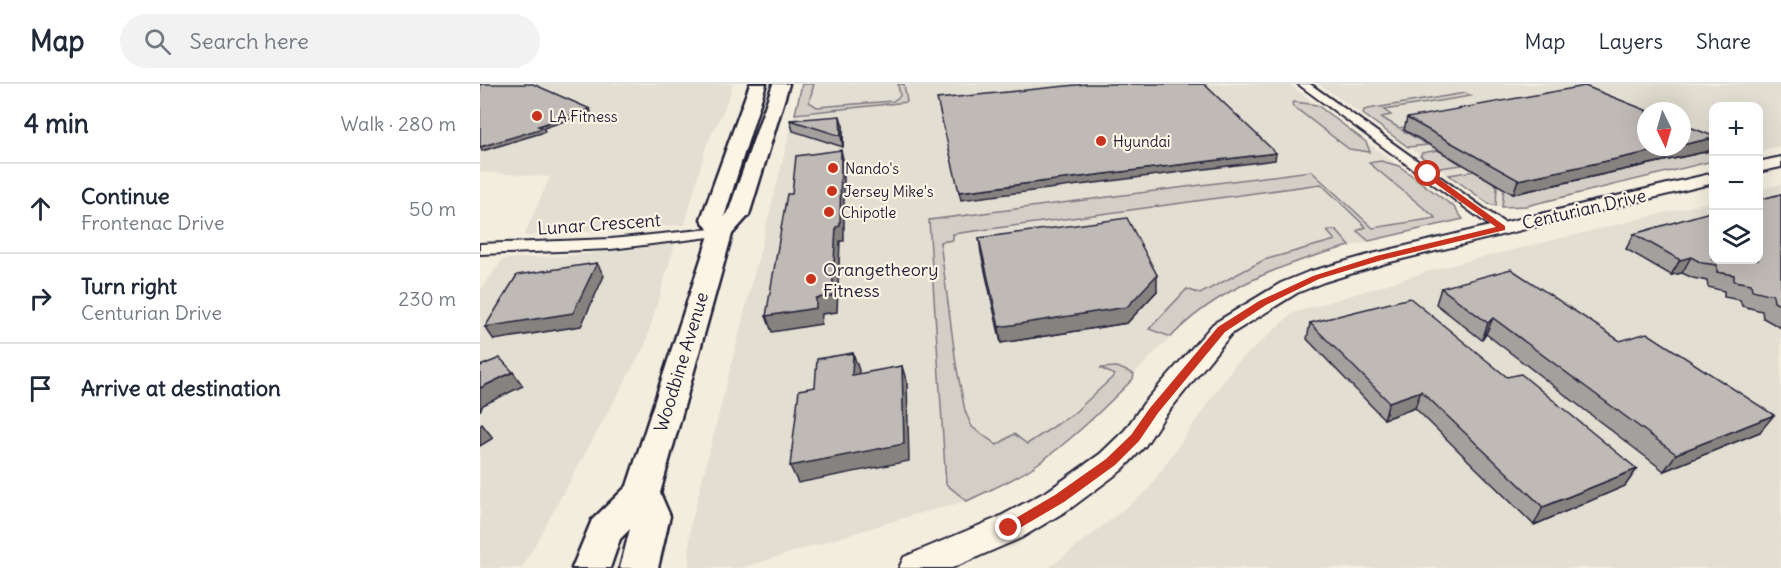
<!DOCTYPE html>
<html lang="en">
<head>
<meta charset="utf-8">
<style>
  :root { --surface:#fff; --page:#f2f2f3; --text:#1f2937; --muted:#747a83; --line:#e0e1e3 }
  body { margin:0; font-family:Delius,sans-serif; background:var(--page); color:var(--text) }
  .controls { position:absolute; right:18px; top:18px; display:grid; overflow:hidden; border-radius:12px; box-shadow:0 6px 24px #0002 }
  .controls button { width:54px; height:54px; display:grid; place-items:center; padding:0; border:0; border-bottom:2px solid var(--line); background:var(--surface); color:var(--text); font:30px sans-serif }
  .compass { position:absolute; left:1157px; top:18px; width:54px; height:54px; border-radius:50%; background:var(--surface); box-shadow:0 6px 24px #0002; rotate:175deg }
  .stop { position:absolute; width:18px; height:18px; margin:-14px; border:4px solid #c8321e; border-radius:50%; background:#fff }
  .stop.end { background:#c8321e; border-color:#fff; box-shadow:0 2px 6px #0008 }
  .list { margin:0; padding:0; list-style:none }
  h2 { display:flex; justify-content:space-between; align-items:center; height:78px; margin:0; padding:0 24px; font-size:26px }
  h2 small { font-size:20px; font-weight:400; color:var(--muted) }
  .list li { display:grid; grid-template-columns:39px 1fr auto; gap:18px; align-items:center; box-sizing:border-box; height:90px; padding:0 24px; border-top:2px solid var(--line) }
  .list b { display:block; font-size:22px; white-space:nowrap }
  .list p { margin:0; font-size:20px; white-space:nowrap; color:var(--muted) }
  .list em { font-size:20px; font-style:normal; color:var(--muted) }
  .icon { flex:none; width:33px; height:33px; fill:none; stroke:currentColor; stroke-width:2; stroke-linecap:round; stroke-linejoin:round }
  .map { position:relative; flex:none; width:1301px; height:484px; overflow:hidden }
  header { display:flex; align-items:center; gap:36px; box-sizing:border-box; height:84px; padding:0 30px; background:var(--surface); border-bottom:2px solid var(--line) }
  header strong { font-size:28px }
  nav { display:flex; gap:33px; margin-inline-start:auto; font-size:21px }
  .search { width:420px; height:54px; background:var(--page); display:flex; align-items:center; gap:15px; box-sizing:border-box; padding:0 21px; border-radius:33px; color:var(--muted); font-size:22px }
  main { display:flex }
  aside { flex:1; background:var(--surface) }
  .map>svg:first-child { display:block }
  .built { fill:#e3ded2; fill-rule:evenodd }
  .green { fill:#d4cfc6; stroke:#7b7880; stroke-width:1.5 }
  .lines { fill:none; stroke-linecap:round; stroke-linejoin:round }
  .street-casing { stroke:#22223b; stroke-width:4 }
  .secondary-casing { stroke:#22223b; stroke-width:4 }
  .primary-casing { stroke:#22223b; stroke-width:5 }
  .street { fill:#fcf5e5; fill-rule:evenodd }
  .secondary { fill:#fcf5e5; fill-rule:evenodd }
  .primary { fill:#fcf5e5; fill-rule:evenodd }
  .wall { fill:#a4a09d; stroke:#22223b; stroke-width:1.5 }
  .shaded-wall { fill:#86827f; stroke:#22223b; stroke-width:1.5 }
  .building { fill:#bfbab6; stroke:#22223b; stroke-width:1.5 }
  .route { fill:#c8321e }
  .poi-dot { fill:#c8321e; stroke:#fcf5e5; stroke-width:2 }
  .labels { text-anchor:middle; dominant-baseline:central; stroke-width:4.5; stroke-linejoin:round; paint-order:stroke }
  .far-poi-label { font-size:15px; fill:#22223b; stroke:#fcf5e5; text-anchor:start }
  .street-label { font-size:18px; fill:#22223b; stroke:#fcf5e5 }
  .poi-label { font-size:18px; fill:#22223b; stroke:#fcf5e5; text-anchor:start }
</style>
</head>
<body>
<header>
<strong>Map</strong>
<div class="search"><svg class="icon" aria-label="search" viewBox="0 0 24 24"><circle cx="10" cy="10" r="6"/><path d="M15 15l6 6"/></svg>Search here</div>
<nav><a>Map</a><a>Layers</a><a>Share</a></nav>
</header>
<main>
<aside>
<h2>4 min<small>Walk · 280 m</small></h2>
<ul class="list">
<li><svg class="icon" aria-label="ahead" viewBox="0 0 24 24"><path d="M12 20V5M6 11l6-6 6 6"/></svg><div><b>Continue</b><p>Frontenac Drive</p></div><em>50 m</em></li>
<li><svg class="icon" aria-label="right" viewBox="0 0 24 24"><path d="M7 20v-9h11M14 6l5 5-5 5"/></svg><div><b>Turn right</b><p>Centurian Drive</p></div><em>230 m</em></li>
<li><svg class="icon" aria-label="arrive" viewBox="0 0 24 24"><path d="M6 21V4h12l-3 4 3 4H6"/></svg><div><b>Arrive at destination</b></div></li>
</ul>
</aside>
<div class="map">
<svg width="1301" height="484" viewBox="0 0 1301 484">
  <rect width="100%" height="100%" fill="#f3edde"/>
  <filter id="ink" filterUnits="userSpaceOnUse"><feTurbulence type="fractalNoise" baseFrequency=".0167" numOctaves="2"/><feDisplacementMap in="SourceGraphic" scale="12" xChannelSelector="R" yChannelSelector="G"/><feConvolveMatrix kernelMatrix="1 2 1 2 8 2 1 2 1" color-interpolation-filters="sRGB"/></filter>
  <g filter="url(#ink)">
    <g class="built">
      <path d="M0 0H253L244 26 226 62 205 141 44 152 70 93 0 88Z"/>
      <path d="M322 0H809L974 123 983 135 846 168 781 191 745 212 709 234 654 290 653 295 577 366 551 385 487 417 430 432 261 484H209L210 444Z"/>
      <path d="M839 0H1301V62L1279 67 1278 22H1234L1233 77 1038 123H1022L1009 120ZM1166 27H1202V63H1166Z"/>
      <path d="M1301 100V484H569L667 407 753 283 813 229 963 183 1233 117 1234 176H1278L1279 106Z"/>
      <path d="M195 160 165 261 42 484H0V207L23 175 98 171Z"/>
    </g>
    <g class="green">
      <path d="M322 0H334L329 18 337 23 413 17 420 12 418 0H424L427 18 315 30Z"/>
      <path d="M985 9 991 12 904 26 911 31 901 33 919 44 1007 30 922 46 948 61 928 63 883 30 884 26 888 25Z"/>
      <path d="M815 18 837 21 886 58 890 68 869 65 813 22 812 19Z"/>
      <path d="M958 66 982 81 959 84 940 72 942 69Z"/>
      <path d="M1229 67 1233 69V77L1046 122 1022 123 1024 105 1033 110Z"/>
      <path d="M901 77 919 82 974 123 983 135 889 157 877 147 886 143 841 100 473 150V156L460 158 476 280 485 327 492 343 517 361 534 350 547 360 593 330 635 291 620 284 637 283 654 290 653 295C622 326 590 358 553 383 533 397 509 406 487 417L466 400 449 136 831 87 893 144 956 134 889 79Z"/>
      <path d="M994 87 1017 101 1016 122 1009 120 969 91Z"/>
      <path d="M856 146 870 162C806 178 737 204 691 253L669 245 707 205 720 210 784 176 855 156 847 147Z"/>
    </g>
    <g class="lines">
      <defs>
        <g id="street">
          <path d="M818 0H830L1027 141 1029 144 1027 147H1017Z"/>
          <path d="M241 144 248 148 246 151 131 165 0 170V160L131 155Z"/>
        </g>
        <g id="secondary">
          <path d="M1301 73V83L1278 88V78Z"/>
          <path d="M1234 89V99L906 179 844 198 817 209 751 250 684 333 665 362 642 386 591 424 541 454 472 484H419L424 473 517 434 569 406 620 370 645 346 664 319 733 240 801 199 828 188 892 170Z"/>
        </g>
        <path id="primary" d="M270 0H286L244 133 248 129 293 0H309L269 131 252 150 180 409 190 432 178 484H140L150 445 140 455 130 484H92L112 436 147 402 230 148 221 135Z"/>
      </defs>
      <use href="#street" class="street-casing"/>
      <use href="#secondary" class="secondary-casing"/>
      <use href="#primary" class="primary-casing"/>
      <use href="#street" class="street"/>
      <use href="#secondary" class="secondary"/>
      <use href="#primary" class="primary"/>
    </g>
    <g class="wall">
      <path d="M927 34 1229 67 1033 110 924 46Z"/>
      <path d="M310 36 363 42V63L313 47Z"/>
      <path d="M1301 110V244L1283 234 1282 227 1262 222 1260 216 1244 213V207L1228 203 1227 197 1213 194 1202 189 1191 191 1146 165 1154 150Z"/>
      <path d="M499 154 677 207 647 239 521 259 501 169Z"/>
      <path d="M961 204 1140 257 1280 348 1184 387 1006 250 1002 256 956 220Z"/>
      <path d="M830 239 1027 293 1157 385 1145 402 1054 441 935 324 904 335 827 255Z"/>
    </g>
    <g class="shaded-wall">
      <path d="M110 25 111 28 64 44 65 48 2 67 0 63 58 42Z"/>
      <path d="M360 32 363 42V63L361 52Z"/>
      <path d="M1233 54V58L1229 67 1033 110 1038 96 1192 63H1202V61Z"/>
      <path d="M361 66 364 79V157H360L357 228 342 230 341 240 292 248 286 232 336 214Z"/>
      <path d="M796 69 795 76 481 116 479 108Z"/>
      <path d="M1211 173 1202 189 1191 191 1200 176Z"/>
      <path d="M117 179 124 192 101 242 14 256 5 243Z"/>
      <path d="M677 191V207L647 239 521 259 519 243Z"/>
      <path d="M1013 234 1006 250 1002 256 1008 239Z"/>
      <path d="M373 269 379 286 377 307 372 291Z"/>
      <path d="M422 282 427 299 429 377 318 399 310 382Z"/>
      <path d="M33 288 43 302 3 321 0 327V304Z"/>
      <path d="M941 307 935 324 904 335 909 318Z"/>
      <path d="M1294 331 1280 348 1184 387 1196 370Z"/>
      <path d="M2 340 13 354 0 362V342Z"/>
      <path d="M1157 385 1145 402 1054 441 1063 423Z"/>
    </g>
    <g class="building">
      <path d="M0 0H53L110 25 58 42 63 44 0 63Z"/>
      <path d="M606 0H724L796 69 479 108 457 15Z"/>
      <path d="M1105 2 1168 27H1166V63H1192L1038 96 927 34Z"/>
      <path d="M360 32 361 52 310 36Z"/>
      <path d="M1202 40 1233 52V54L1202 61Z"/>
      <path d="M361 66 360 142 356 143 352 212 336 214V224L286 232 307 110H312L316 72Z"/>
      <path d="M1301 110V222L1294 218 1293 211 1272 206 1271 200 1254 197V191L1237 188V181L1222 179 1211 173 1200 176 1154 150 1233 127V176H1278V116Z"/>
      <path d="M647 134 677 191 647 223 519 243 499 154Z"/>
      <path d="M117 179 93 229 5 243 37 191Z"/>
      <path d="M1031 185 1140 257 1167 249 1294 331 1196 370 1013 234 1008 239 961 204Z"/>
      <path d="M930 214 1027 293 1041 290 1157 385 1063 423 941 307 909 318 830 239Z"/>
      <path d="M373 269 372 291 422 282 424 360 310 382 319 306 335 303 337 275Z"/>
      <path d="M20 274 33 288 0 304V282Z"/>
    </g>
  </g>
  <path class="route" d="M945 89H951L1025 142V146L902 176 839 195 786 221 745 248 678 329 659 357 635 381 584 418 533 448H524L522 444 524 441 575 411 626 375 651 351 670 324 738 243 779 217 833 192 896 172 1016 143 945 92Z"/>
  <g class="poi-dot">
    <circle cx="57" cy="32" r="6"/>
    <circle cx="621" cy="57" r="6"/>
    <circle cx="353" cy="84" r="6"/>
    <circle cx="352" cy="107" r="6"/>
    <circle cx="349" cy="128" r="6"/>
    <circle cx="331" cy="195" r="6"/>
  </g>
  <g class="labels">
    <g class="far-poi-label">
      <text x="69" y="32">LA Fitness</text>
      <text x="633" y="57">Hyundai</text>
      <text x="365" y="84">Nando's</text>
      <text x="364" y="107">Jersey Mike's</text>
      <text x="361" y="128">Chipotle</text>
    </g>
    <g class="street-label">
      <text transform="translate(1104 125) rotate(-13)">Centurian Drive</text>
      <text transform="translate(119 140) rotate(-4)">Lunar Crescent</text>
      <text transform="translate(201 278) rotate(-73)">Woodbine Avenue</text>
    </g>
    <g class="poi-label">
      <text x="343" y="185">Orangetheory<tspan x="343" dy="21">Fitness</tspan></text>
    </g>
  </g>
</svg>
<div class="controls">
<button>+</button>
<button>−</button>
<button><svg class="icon" aria-label="layers" viewBox="0 0 24 24"><path d="M12 4l9 5-9 5-9-5zM3 14l9 5 9-5"/></svg></button>
</div>
<svg class="compass" viewBox="-18 -18 36 36"><path d="M0-13l5 13h-10z" fill="#e53935"/><path d="M0 13l5-13h-10z" fill="#747a83"/></svg>
<div class="stop" style="left:948px;top:90px"></div>
<div class="stop end" style="left:529px;top:444px"></div>
</div>
</main>
</body>
</html>
